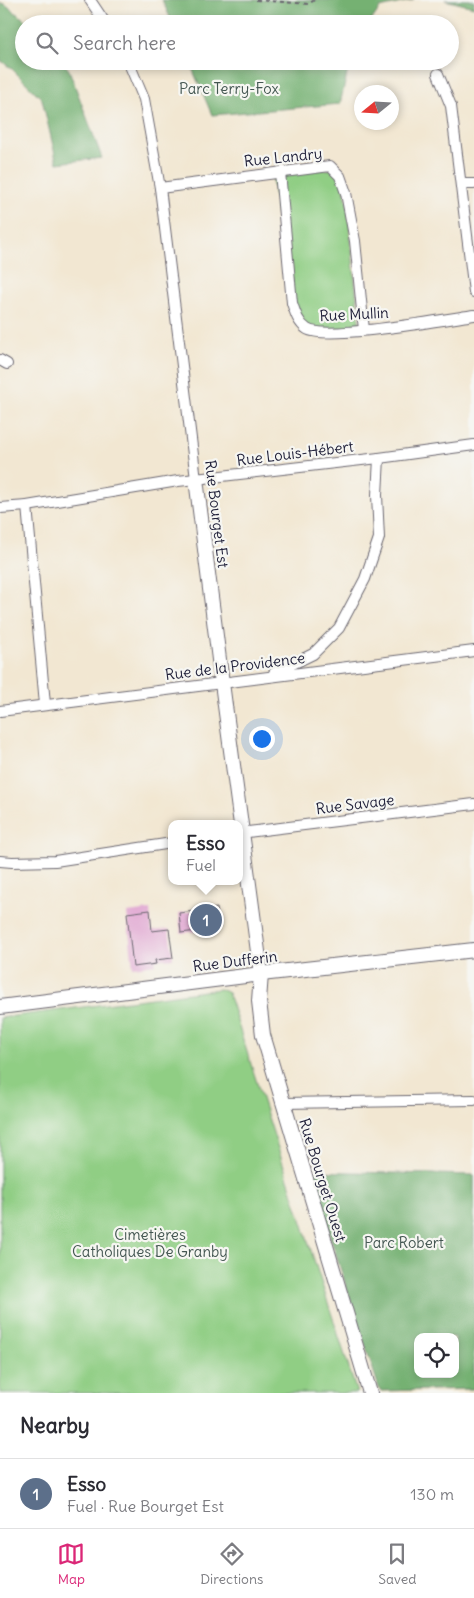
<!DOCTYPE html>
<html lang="en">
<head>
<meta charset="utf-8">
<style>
  :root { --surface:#fff; --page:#f7f7f7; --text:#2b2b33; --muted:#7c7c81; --line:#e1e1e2; --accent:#db2777 }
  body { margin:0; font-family:Delius,sans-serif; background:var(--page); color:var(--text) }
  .controls { position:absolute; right:15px; bottom:15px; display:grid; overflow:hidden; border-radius:10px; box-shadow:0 2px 8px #0003 }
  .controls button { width:45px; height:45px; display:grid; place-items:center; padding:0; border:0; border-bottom:1px solid var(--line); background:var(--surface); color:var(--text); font:25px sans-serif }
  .compass { position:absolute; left:354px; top:85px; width:45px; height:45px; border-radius:50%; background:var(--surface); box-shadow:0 2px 8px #0003; rotate:252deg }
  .you { position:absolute; left:261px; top:738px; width:18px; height:18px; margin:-12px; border:4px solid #fff; border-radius:50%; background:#1a73e8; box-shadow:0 0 0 8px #1a73e833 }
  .badge { display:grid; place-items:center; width:32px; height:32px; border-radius:50%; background:var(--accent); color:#fff; font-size:16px; font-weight:700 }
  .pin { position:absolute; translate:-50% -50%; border:2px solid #fff; box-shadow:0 1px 5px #0006 }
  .popup { position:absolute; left:168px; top:820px; width:75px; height:65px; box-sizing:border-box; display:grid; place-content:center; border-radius:10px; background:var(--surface); filter:drop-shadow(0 1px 4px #0005); font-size:16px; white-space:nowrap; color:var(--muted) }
  .popup b { font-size:19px; color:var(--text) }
  .popup::after { content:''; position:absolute; left:50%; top:100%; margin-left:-10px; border:10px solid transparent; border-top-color:var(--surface) }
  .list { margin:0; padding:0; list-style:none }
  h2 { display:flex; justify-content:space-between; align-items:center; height:65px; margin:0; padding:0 20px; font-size:21px }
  h2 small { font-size:16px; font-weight:400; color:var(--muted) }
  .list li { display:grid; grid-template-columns:32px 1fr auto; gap:15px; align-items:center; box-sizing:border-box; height:70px; padding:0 20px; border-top:1px solid var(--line) }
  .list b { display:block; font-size:19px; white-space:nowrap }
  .list p { margin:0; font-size:16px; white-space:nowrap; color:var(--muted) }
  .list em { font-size:16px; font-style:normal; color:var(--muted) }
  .icon { flex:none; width:28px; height:28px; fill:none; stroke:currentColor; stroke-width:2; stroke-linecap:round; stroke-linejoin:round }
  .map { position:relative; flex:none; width:474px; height:1393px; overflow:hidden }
  .search { position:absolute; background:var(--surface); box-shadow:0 2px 8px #0003; left:15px; right:15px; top:15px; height:55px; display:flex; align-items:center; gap:12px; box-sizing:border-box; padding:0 18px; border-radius:28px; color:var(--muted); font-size:19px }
  .sheet { height:135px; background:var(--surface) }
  nav { display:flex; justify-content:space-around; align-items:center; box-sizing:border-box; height:70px; border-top:1px solid var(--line); background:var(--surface); font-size:14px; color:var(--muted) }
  nav a { display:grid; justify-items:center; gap:2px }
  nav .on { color:var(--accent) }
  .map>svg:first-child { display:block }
  .green { fill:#90ce84; stroke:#597860 }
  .forest { fill:#74b172; stroke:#4b6a56; fill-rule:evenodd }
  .building { fill:#d9c }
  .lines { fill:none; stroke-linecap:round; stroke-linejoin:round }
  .street-casing { stroke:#6b6770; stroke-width:12 }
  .secondary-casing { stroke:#6b6770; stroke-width:16 }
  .path { stroke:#6b6770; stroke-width:2; stroke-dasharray:4 4; stroke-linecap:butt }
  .street { stroke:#fff; stroke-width:10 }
  .secondary { stroke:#fff; stroke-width:14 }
  .labels { text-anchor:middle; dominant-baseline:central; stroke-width:4.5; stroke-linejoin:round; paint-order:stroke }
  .park-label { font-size:15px; fill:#435651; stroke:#f6f6f2 }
  .street-label { font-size:15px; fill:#22223b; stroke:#f6f6f2 }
</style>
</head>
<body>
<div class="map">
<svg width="474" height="1393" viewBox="0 0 474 1393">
  <rect width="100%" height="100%" fill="#f6f6f2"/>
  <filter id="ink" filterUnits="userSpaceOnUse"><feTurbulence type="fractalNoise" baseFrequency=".02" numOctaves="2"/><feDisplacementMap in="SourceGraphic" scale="10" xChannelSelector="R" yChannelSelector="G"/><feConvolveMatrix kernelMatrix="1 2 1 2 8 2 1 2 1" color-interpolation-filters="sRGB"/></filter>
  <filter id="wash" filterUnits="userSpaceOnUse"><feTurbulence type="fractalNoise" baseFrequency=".0096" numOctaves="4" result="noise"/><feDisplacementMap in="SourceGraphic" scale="20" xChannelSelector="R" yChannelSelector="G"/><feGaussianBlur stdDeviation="1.12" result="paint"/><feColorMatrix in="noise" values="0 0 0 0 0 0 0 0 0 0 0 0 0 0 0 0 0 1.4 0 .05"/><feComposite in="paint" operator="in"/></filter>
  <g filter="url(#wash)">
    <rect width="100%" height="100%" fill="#f2e7d2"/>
    <g class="green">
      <path d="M340 169 347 201 360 330 318 337 298 325 291 308 271 171Z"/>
      <path d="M220 989 228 993 357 1393H0V1018Z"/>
    </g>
    <g class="forest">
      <path d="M162 0H414L380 8 369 24H173Z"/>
      <path d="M445 0H474V7Z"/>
      <path d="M0 3 5 4 30 24H24V61H62L69 70 102 158 57 163 42 99 12 69 0 60Z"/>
      <path d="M189 61H350L340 104 212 115Z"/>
      <path d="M309 1171 474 1175V1389L380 1391ZM418 1337H455V1374H418Z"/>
    </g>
    <g id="blocks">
      <g class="building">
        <path d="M217 908 220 928 181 933 179 913Z"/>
        <path d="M150 910 152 931 169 929 173 958 155 960 156 964 133 967 127 913Z"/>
      </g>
    </g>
  </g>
  <g filter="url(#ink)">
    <use href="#blocks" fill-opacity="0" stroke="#6b6770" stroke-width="1"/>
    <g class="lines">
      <defs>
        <g id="street">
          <path d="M90 0 106 24"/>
          <path d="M128 61 144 99 160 188 196 479"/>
          <path d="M438 74 451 106 474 292"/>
          <path d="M280 172 292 303C295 312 298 323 307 329 325 341 447 319 474 315"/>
          <path d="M461 184H474"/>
          <path d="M160 188 330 166 340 176 346 193 355 241 364 330"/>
          <path d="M0 360 7 364"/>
          <path d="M27 506 45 704"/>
          <path d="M0 508 27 506 178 481 379 458 474 445"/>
          <path d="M274 673 313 654 339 628 365 579 379 538 377 495 379 458"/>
          <path d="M0 711 474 651"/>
          <path d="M240 833 474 804"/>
          <path d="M0 861 12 862 55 861 172 843"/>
          <path d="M283 1103 474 1100"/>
        </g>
        <g id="secondary">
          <path d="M196 479 222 683 261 974 259 1001 263 1035 370 1393"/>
          <path d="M0 1007 261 974 474 950"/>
        </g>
      </defs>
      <use href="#street" class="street-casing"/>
      <use href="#secondary" class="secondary-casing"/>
      <path class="path" d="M256 0 309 4 314 0"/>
      <use href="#street" class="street"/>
      <use href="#secondary" class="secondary"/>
    </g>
  </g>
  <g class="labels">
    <g class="park-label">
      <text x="229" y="88">Parc Terry-Fox</text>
      <text x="150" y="1234">Cimetières<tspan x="150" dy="17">Catholiques De Granby</tspan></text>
      <text x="404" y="1242">Parc Robert</text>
    </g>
    <g class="street-label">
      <text transform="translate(283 157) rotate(-6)">Rue Landry</text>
      <text transform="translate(354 314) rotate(-3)">Rue Mullin</text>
      <text transform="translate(295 453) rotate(-7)">Rue Louis-Hébert</text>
      <text transform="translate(217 514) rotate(83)">Rue Bourget Est</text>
      <text transform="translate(235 666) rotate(-7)">Rue de la Providence</text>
      <text transform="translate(355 804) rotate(-7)">Rue Savage</text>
      <text transform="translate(235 961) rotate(-7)">Rue Dufferin</text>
      <text transform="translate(323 1180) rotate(73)">Rue Bourget Ouest</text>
    </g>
  </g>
</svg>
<div class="controls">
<button><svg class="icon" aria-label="locate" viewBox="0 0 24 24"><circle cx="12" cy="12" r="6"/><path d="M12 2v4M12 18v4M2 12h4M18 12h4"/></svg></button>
</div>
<svg class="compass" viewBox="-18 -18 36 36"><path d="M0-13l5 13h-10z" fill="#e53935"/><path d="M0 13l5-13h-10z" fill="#7c7c81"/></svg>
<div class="you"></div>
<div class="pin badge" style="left:206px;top:920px;background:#5c6f8a">1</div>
<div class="popup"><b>Esso</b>Fuel</div>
<div class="search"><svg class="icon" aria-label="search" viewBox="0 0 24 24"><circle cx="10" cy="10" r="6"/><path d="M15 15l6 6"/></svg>Search here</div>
</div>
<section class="sheet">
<h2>Nearby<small></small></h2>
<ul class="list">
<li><span class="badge" style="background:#5c6f8a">1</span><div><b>Esso</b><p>Fuel · Rue Bourget Est</p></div><em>130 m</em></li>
</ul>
</section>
<nav>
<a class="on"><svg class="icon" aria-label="map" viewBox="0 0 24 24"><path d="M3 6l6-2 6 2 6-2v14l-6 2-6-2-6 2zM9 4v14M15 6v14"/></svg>Map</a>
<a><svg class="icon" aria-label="directions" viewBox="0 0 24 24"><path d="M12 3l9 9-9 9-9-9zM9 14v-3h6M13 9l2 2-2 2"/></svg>Directions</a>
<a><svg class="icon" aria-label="saved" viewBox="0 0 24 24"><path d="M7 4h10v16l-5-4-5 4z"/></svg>Saved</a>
</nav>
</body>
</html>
